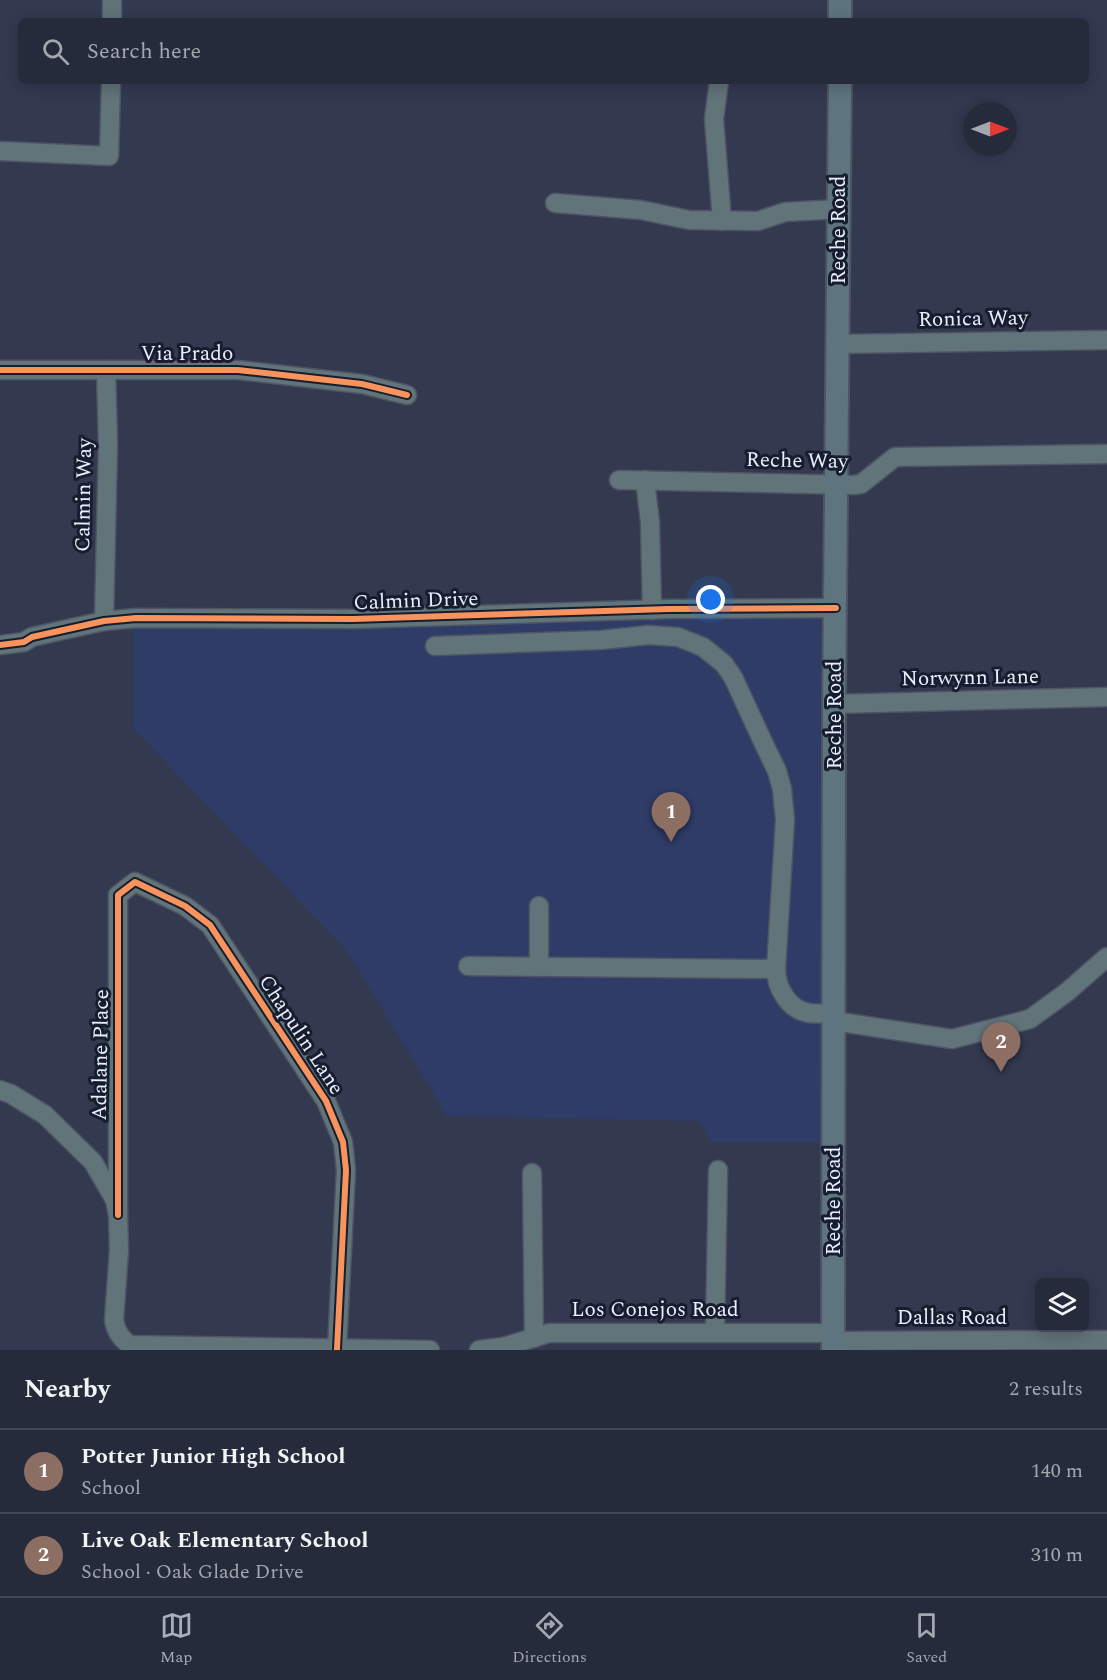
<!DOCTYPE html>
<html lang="en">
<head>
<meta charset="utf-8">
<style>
  :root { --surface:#262b3b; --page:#323746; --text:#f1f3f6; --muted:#a4a7af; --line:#424755; --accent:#a9afc0 }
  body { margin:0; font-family:Spectral,serif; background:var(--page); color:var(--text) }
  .controls { position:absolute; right:18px; bottom:18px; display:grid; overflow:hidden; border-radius:9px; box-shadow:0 3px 15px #0003 }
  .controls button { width:54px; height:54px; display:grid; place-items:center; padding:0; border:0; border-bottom:2px solid var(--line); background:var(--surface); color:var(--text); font:30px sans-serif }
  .compass { position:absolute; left:963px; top:102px; width:54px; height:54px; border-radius:50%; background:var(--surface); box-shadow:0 3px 15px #0003; rotate:90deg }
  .you { position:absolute; left:711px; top:600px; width:21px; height:21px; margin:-15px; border:4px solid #fff; border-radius:50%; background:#1a73e8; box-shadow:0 0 0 9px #1a73e833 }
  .badge { display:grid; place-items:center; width:39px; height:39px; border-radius:50%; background:var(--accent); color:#fff; font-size:20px; font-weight:700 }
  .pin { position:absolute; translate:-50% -50px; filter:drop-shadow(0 2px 3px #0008) }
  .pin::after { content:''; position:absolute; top:32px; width:21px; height:18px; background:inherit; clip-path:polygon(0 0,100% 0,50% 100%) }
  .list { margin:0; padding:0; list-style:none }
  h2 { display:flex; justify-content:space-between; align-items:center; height:78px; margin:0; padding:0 24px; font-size:26px }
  h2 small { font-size:20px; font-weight:400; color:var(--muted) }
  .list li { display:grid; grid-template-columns:39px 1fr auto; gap:18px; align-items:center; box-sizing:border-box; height:84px; padding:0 24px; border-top:2px solid var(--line) }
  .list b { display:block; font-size:22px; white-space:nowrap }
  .list p { margin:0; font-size:20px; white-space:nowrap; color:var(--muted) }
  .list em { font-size:20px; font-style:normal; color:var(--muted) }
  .icon { flex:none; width:33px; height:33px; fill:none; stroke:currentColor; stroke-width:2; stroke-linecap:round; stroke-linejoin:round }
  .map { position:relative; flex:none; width:1107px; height:1350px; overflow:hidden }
  .search { position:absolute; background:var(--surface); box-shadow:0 3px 15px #0003; left:18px; right:18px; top:18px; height:66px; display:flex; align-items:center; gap:15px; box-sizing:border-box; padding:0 21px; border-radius:9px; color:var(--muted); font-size:22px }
  .sheet { height:246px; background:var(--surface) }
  nav { display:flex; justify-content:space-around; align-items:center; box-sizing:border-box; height:84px; border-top:2px solid var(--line); background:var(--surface); font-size:16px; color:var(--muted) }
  nav a { display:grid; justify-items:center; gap:3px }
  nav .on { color:var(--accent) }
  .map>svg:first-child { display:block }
  .built { fill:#2f3c67 }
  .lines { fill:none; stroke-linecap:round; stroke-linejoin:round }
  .minor-casing { stroke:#4f5465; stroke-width:21 }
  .major-casing { stroke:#4f5465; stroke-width:26 }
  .minor { stroke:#61747a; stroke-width:18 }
  .major { stroke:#5e747f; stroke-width:22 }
  .cycleway-casing { stroke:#161d2e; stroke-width:10 }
  .cycleway { stroke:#f8935d; stroke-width:6 }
  .labels { text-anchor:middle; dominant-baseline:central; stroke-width:6; stroke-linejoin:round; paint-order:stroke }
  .street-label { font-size:21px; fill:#e8eefd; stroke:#161d2e }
</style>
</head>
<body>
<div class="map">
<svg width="1107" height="1350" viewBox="0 0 1107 1350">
  <rect width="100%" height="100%" fill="#33394f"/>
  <path class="built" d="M696 615 821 617V951L825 1142H711L699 1121 447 1116 347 951 133 728V628L353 625Z"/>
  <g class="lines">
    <defs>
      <g id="minor">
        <path d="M112 21V0"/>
        <path d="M719 81 714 119 722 221"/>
        <path d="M0 151 109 156 111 81"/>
        <path d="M555 203 641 210 689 220 758 221 785 212 840 209"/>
        <path d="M839 344 1107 340"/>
        <path d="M0 370H238L362 384 407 395"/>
        <path d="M619 480 854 485 861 484 895 457 1107 454"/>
        <path d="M645 480 650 522 652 610"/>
        <path d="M104 621 108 444 106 370"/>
        <path d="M0 645 24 642 32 637 104 621 136 618 353 619 668 609 836 608"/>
        <path d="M435 646 601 640 648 635 678 637 703 647 724 664 733 677 763 742 777 771 782 789 785 820 776 969C776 988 789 1010 809 1013 817 1014 826 1013 834 1013"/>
        <path d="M834 704 1107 697"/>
        <path d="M468 966 776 969"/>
        <path d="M539 967V906"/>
        <path d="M834 1021 952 1039 1030 1019 1067 992 1107 957"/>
        <path d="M0 1090 11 1094 45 1115 93 1162 115 1200 118 1215 119 1250 114 1320C116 1331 120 1338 130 1345L430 1350"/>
        <path d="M532 1173 534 1338"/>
        <path d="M118 1215V895L135 882 185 906 210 925 326 1101 343 1142 346 1170 337 1349"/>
        <path d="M715 1332 718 1170"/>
        <path d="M834 1341 1107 1340"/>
        <path d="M479 1350 503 1347 549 1333H834"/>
      </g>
      <g id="major">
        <path d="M840 0V21"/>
        <path d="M833 1350 834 704 840 81"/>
      </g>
    </defs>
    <use href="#minor" class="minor-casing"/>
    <use href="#major" class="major-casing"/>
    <use href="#minor" class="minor"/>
    <use href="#major" class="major"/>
    <defs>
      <g id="cycleway">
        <path d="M0 370H238L362 384 407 395"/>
        <path d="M0 645 24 642 32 637 104 621 136 618 353 619 668 609 836 608"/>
        <path d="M118 1215V895L135 882 185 906 210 925 326 1101 343 1142 346 1170 337 1349"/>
      </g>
    </defs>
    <use href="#cycleway" class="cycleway-casing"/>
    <use href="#cycleway" class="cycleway"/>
  </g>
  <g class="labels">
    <g class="street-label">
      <text transform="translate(839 230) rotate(-90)">Reche Road</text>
      <text transform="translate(973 319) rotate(-1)">Ronica Way</text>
      <text x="187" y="354">Via Prado</text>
      <text transform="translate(797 461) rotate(1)">Reche Way</text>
      <text transform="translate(84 495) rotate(-89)">Calmin Way</text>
      <text transform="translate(416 601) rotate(-2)">Calmin Drive</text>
      <text transform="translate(970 678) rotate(-1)">Norwynn Lane</text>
      <text transform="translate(835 715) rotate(-90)">Reche Road</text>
      <text transform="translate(301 1035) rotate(57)">Chapulin Lane</text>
      <text transform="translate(101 1055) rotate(-89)">Adalane Place</text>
      <text transform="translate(834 1201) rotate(-90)">Reche Road</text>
      <text x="655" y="1310">Los Conejos Road</text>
      <text x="952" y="1318">Dallas Road</text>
    </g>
  </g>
</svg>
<div class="controls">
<button><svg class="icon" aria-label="layers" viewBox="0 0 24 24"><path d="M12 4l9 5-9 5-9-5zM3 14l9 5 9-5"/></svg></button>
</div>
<svg class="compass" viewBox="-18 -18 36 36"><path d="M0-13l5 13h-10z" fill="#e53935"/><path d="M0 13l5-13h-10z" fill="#a4a7af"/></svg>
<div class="you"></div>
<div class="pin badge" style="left:671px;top:842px;background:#8d6e63">1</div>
<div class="pin badge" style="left:1001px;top:1072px;background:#8d6e63">2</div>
<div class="search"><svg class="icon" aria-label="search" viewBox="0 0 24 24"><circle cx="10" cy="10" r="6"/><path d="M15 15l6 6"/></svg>Search here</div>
</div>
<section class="sheet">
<h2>Nearby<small>2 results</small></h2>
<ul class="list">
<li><span class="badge" style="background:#8d6e63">1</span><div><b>Potter Junior High School</b><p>School</p></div><em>140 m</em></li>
<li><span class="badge" style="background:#8d6e63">2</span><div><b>Live Oak Elementary School</b><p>School · Oak Glade Drive</p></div><em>310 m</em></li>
</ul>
</section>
<nav>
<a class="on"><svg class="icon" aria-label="map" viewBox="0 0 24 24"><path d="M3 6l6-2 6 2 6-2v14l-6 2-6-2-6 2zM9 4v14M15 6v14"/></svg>Map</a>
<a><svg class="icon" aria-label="directions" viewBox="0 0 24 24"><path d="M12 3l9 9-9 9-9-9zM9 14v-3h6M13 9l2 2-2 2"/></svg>Directions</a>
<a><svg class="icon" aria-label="saved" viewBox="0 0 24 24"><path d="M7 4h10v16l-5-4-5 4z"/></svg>Saved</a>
</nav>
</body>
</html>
